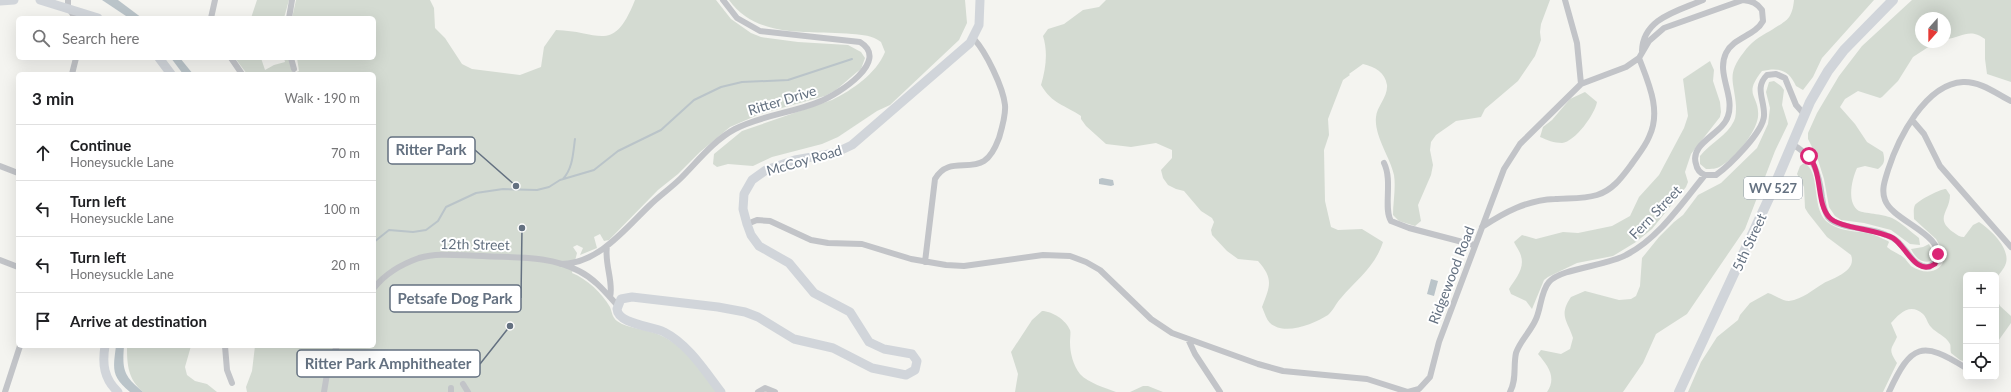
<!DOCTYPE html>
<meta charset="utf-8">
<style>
:root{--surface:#fff;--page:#f6f6f6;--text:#202124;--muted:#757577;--line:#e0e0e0}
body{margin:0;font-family:Lato,sans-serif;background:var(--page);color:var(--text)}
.controls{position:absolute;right:12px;bottom:12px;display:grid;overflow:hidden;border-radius:6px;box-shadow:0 4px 16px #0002}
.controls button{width:36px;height:36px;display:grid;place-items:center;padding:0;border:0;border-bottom:1px solid var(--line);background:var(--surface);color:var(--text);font:20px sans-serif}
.compass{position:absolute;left:1915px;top:12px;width:36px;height:36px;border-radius:50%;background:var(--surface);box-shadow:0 4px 16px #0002;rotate:201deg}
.stop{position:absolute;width:12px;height:12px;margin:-9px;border:3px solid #db2777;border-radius:50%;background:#fff}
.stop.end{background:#db2777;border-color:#fff;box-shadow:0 1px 4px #0008}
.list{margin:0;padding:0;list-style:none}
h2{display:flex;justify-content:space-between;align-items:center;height:52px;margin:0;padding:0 16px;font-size:17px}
h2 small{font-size:13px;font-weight:400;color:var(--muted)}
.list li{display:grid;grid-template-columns:26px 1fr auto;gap:12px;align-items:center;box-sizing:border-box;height:56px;padding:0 16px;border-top:1px solid var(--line)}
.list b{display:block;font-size:15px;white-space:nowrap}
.list p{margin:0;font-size:13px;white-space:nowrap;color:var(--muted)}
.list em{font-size:13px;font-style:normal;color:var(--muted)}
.icon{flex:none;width:22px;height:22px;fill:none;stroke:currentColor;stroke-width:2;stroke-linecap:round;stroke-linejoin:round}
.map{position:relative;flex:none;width:2011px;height:392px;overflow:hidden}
.search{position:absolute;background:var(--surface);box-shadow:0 4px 16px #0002;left:16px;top:16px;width:360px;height:44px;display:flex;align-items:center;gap:10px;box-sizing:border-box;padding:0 14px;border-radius:6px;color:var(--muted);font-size:15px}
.panel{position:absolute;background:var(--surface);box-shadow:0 4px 16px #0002;left:16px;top:72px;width:360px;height:276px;border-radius:6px}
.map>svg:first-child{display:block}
.green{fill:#d4dbd2}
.water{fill:#bac4c9}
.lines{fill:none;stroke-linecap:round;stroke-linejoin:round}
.stream{stroke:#bac4c9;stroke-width:2}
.street{stroke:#c2c4c8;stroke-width:6}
.secondary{stroke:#d1d5da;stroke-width:9}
.primary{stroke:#d1d5da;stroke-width:10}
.route{stroke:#db2777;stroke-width:5}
.labels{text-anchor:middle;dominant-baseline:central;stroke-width:4;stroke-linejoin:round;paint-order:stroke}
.shield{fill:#fff;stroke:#929ca7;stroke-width:1}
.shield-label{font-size:13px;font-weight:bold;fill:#647181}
.street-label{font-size:14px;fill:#647181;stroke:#fff}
.leader{fill:none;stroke:#647181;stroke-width:1.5}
.callout-dot{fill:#647181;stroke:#fff;stroke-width:1.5}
.callout{fill:#fff;stroke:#647181;stroke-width:1.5}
.callout-label{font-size:15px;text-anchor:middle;font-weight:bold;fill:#647181}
</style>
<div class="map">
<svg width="2011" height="392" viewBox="0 0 2011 392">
<rect width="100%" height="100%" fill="#f4f4f0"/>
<path class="green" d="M257 0H289L284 18 280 16 279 18H251Z
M296 0H430L434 8 435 28 445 38 462 64 472 69 520 75 541 67 544 47 556 30C600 31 613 55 635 0H716L731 19 751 33 761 37 798 42 848 45 861 52 865 58 861 69 857 72 836 90 825 96 760 114 730 127 700 152 678 174 658 190 609 240 604 241 600 234 594 237 597 248 580 255 583 248 577 245 573 247 577 253 572 273C587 279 602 293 610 307 612 312 612 317 617 321 628 329 647 329 660 335 685 346 701 371 718 392H247L246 387 252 371 255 346H374V74H247L235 58H261L265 70 274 65 285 62 284 58H289L294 73 299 71 297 58H374V18H292Z
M729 0H965L967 23 959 40 890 105 877 111 838 137 822 144 772 157 753 166 728 164 717 167 713 164 714 154 742 131 832 100C852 90 876 74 885 52L881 42C872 35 863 35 852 34 810 30 758 40 729 0Z
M1106 0H1550L1541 24 1540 32 1541 40 1535 56 1518 81 1485 109 1481 117 1456 121 1436 135 1431 142 1430 150 1433 165 1431 175 1418 205 1421 221 1415 226 1399 221 1393 215C1393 202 1396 188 1394 175 1390 157 1374 136 1376 117 1377 106 1388 97 1387 85 1385 72 1375 67 1363 64L1349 74 1350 75 1343 80 1331 111 1328 119 1329 135 1324 150 1325 201 1331 227 1338 230 1362 229 1383 242C1375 267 1357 279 1341 298 1336 303 1333 311 1328 315 1314 324 1284 336 1270 323 1266 319 1264 311 1262 307 1270 286 1274 279 1258 261L1238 259 1227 251 1212 235 1211 230 1214 222 1212 218 1201 211 1184 191 1176 189 1168 185 1163 178 1161 170 1172 158V150L1156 143 1131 147 1106 144 1086 126 1081 119V116C1065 105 1052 104 1041 85 1046 68 1048 52 1043 36L1048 29 1064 24 1083 10 1099 7Z
M1794 0H1874L1822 58 1813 77 1803 90 1796 86C1789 70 1779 67 1762 71 1742 96 1760 95 1758 117 1756 133 1735 158 1721 166 1717 169 1711 169 1706 169L1700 164V156C1710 143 1727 136 1734 121 1736 117 1736 111 1736 106 1734 80 1726 75 1744 52 1750 43 1760 36 1770 31 1785 21 1792 21 1794 0Z
M1912 0H2011V82L1987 74 1985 59V39C1969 27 1962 38 1945 39V18H1921V42H1936L1913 57 1898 81 1882 97 1880 98 1858 91 1845 99 1840 107 1855 124 1867 142 1883 152C1885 160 1885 164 1878 169L1865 166 1857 168C1852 179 1846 203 1859 211 1863 213 1883 214 1892 218 1902 223 1910 231 1919 238L1920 245 1910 244 1891 230 1864 223 1841 220 1835 216 1829 207 1824 179 1817 157 1808 139V133L1817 113 1839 76 1862 46Z
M1710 61 1714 70 1713 81 1720 102 1721 112 1720 117 1691 154 1685 172 1688 182 1686 187 1652 229 1636 242 1613 256 1577 263 1548 277 1544 280 1532 309 1526 301 1511 294 1509 289C1515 279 1525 269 1521 256 1520 251 1516 247 1514 242L1522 235 1536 239 1563 232 1578 233 1612 226 1630 216 1639 197 1659 175 1684 128 1688 116 1683 79Z
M1774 81 1781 86 1784 90 1782 105 1788 124 1775 151 1745 229 1687 314 1656 334 1643 363 1623 392H1547C1557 377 1548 366 1538 354L1541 350 1561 354 1570 349 1573 338C1568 321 1558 316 1571 297L1585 291 1619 300 1631 299 1636 296 1640 286 1642 258 1659 237 1674 222 1683 215 1698 195 1721 183 1757 148 1768 124 1770 108 1766 92 1769 82Z
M1585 92 1597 102C1595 114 1575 142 1562 143 1554 143 1547 140 1540 137L1543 127 1552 120 1570 99Z
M1804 163C1821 171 1811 206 1826 221 1837 231 1854 231 1867 233 1874 234 1881 238 1888 241L1889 242 1887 247C1893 252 1898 253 1903 257 1906 259 1908 263 1911 266 1924 275 1943 274 1945 255L1936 239 1914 219C1914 214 1913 209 1915 205 1919 200 1940 189 1946 189L1950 195C1950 212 1934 218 1953 232 1957 235 1960 237 1964 237L1973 225 1979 222C1991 230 2010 248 2006 263 2004 270 1998 274 1996 280V275H1966V362L1960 360 1951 353C1950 350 1951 346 1950 344 1946 336 1936 333 1931 327 1927 323 1927 318 1923 314 1910 302 1899 314 1891 323L1897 337C1891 350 1888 349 1897 363L1883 392H1688L1701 362 1717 337 1738 320 1740 315 1750 303 1768 293C1775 295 1782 301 1789 301 1803 299 1812 290 1824 283 1834 278 1857 271 1851 255L1827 237 1808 213 1805 208 1804 187 1797 174 1800 166Z
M1929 244 1934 254 1931 261C1921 264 1915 257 1911 249L1923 247Z
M1996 297 2000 306 2011 316V323L1996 344Z
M1042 311C1052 311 1066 320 1070 330 1071 332 1070 338 1070 342 1070 353 1073 365 1080 374 1088 383 1106 388 1116 392H1015L1018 374 1011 352 1032 320Z
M127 346H191L185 367 187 375 195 381 207 384 217 392H143C128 379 127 365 127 346Z
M1143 386H1148L1163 392H1130Z"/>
<path class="water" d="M102 0H118L142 18H129Z
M171 58H180L193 74H183Z
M1102 178 1113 180 1114 185 1111 186 1099 184V179Z
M1431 279 1438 281 1434 296 1427 294Z
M116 346H124C122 371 124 376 143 392H130C111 376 113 369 116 346Z"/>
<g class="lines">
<path class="stream" d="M563 179C573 168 573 153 575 139
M374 242 389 230 413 232 426 230 438 221 446 207 476 193 503 189 537 190 549 187 560 180 594 170 618 151 661 130 694 100 721 87 742 82 788 80 852 59"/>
<path class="street" d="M68 0V7L75 18
M1565 0 1577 43 1581 84
M211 18 215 0
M289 18 292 0
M1642 51C1643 18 1678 11 1703 0
M231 58 242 74
M291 58 294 69
M72 74 76 58
M1912 120 1924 134 1940 166 2011 247
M1791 144C1814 154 1819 174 1822 197 1823 203 1824 211 1828 217 1839 230 1871 227 1886 235 1892 237 1897 240 1901 245 1910 254 1914 267 1929 267L1937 261C1946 234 1893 222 1885 200 1881 190 1885 180 1888 170 1898 139 1925 84 1963 82 1980 81 1997 94 2011 101
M1384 163C1393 181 1383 209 1391 221L1409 228 1474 245
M0 166 18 173
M747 224 757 220 770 221 811 240 828 243 862 244 911 259 946 265 964 266 1043 255 1070 256 1086 262 1100 270 1151 319 1172 333 1258 364 1283 371 1367 379 1408 392 1419 389 1430 377 1439 342 1504 169 1520 144 1581 84 1626 67 1639 58 1649 41 1664 28 1743 0C1752 1 1757 3 1762 10L1763 21C1755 36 1734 37 1726 53 1716 74 1735 95 1728 116 1723 134 1689 143 1696 164 1697 170 1700 173 1705 175H1716C1730 165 1763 132 1764 116 1765 100 1754 88 1767 75L1776 74 1785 78 1796 105 1804 114
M1482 227C1505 212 1527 200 1555 199 1569 198 1584 199 1597 195 1613 190 1622 177 1631 165 1637 156 1645 147 1649 137 1662 111 1648 82 1639 58
M607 246C604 263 614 283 610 297
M0 260 18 267
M925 262 935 179C948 157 968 171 984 161 992 156 996 146 999 138 1002 128 1006 115 1005 105 1003 87 986 52 974 39
M561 264C598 264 625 229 649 206 659 196 671 188 681 178 697 162 714 140 735 129 762 115 793 113 821 101 838 94 891 61 860 42L760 31 737 18 723 0
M374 288C385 274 402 264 419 258 440 252 462 256 483 256 516 258 549 255 579 271 595 279 606 293 617 305
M1188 339 1195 354 1220 392
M225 346 227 370 232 383
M463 384 468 392
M451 388V392
M5 392 20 346
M324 392 328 368 337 346
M758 392 765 388 775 392
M1510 392C1517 379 1513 367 1516 353 1520 341 1531 331 1536 319 1541 308 1541 291 1549 282 1561 268 1607 266 1626 255 1659 238 1682 203 1705 175
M1889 392C1911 344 1922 340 1966 368"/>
<path class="secondary" d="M40 0 98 18
M0 1 14 0
M159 58 171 74
M105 346C102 364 104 379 118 392
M721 392C705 371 688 344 664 332 651 326 618 324 617 309L621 299 632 297 718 307 745 312 758 317 794 339 833 348 872 368 906 375 915 370 917 361 912 354 884 349 869 342 850 312 814 293 789 263 759 246 751 235 747 224 743 209 744 194 752 180 766 170 795 160 835 153 852 145 970 43 979 25 980 0"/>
<path class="primary" d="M1679 392 1770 196 1810 102 1828 71 1844 50 1893 0"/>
</g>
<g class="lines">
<path class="route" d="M1809 156C1823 175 1816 202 1829 217 1838 228 1876 229 1893 238 1906 246 1916 277 1935 264L1938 254"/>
</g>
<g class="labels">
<rect class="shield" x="1744" y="177" width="58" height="22" rx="3"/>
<g class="shield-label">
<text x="1773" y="188">WV 527</text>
</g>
<g class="street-label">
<text transform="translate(782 100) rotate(-17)">Ritter Drive</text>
<text transform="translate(804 160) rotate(-16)">McCoy Road</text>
<text transform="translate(1655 212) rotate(-46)">Fern Street</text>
<text transform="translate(1749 242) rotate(-65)">5th Street</text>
<text transform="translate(475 244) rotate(1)">12th Street</text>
<text transform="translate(1451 275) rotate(-69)">Ridgewood Road</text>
</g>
</g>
<path class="leader" d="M516 186L475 150M522 228L521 298M510 326L480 364"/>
<g class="callout-dot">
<circle cx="516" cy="186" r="4"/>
<circle cx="522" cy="228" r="4"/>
<circle cx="510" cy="326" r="4"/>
</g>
<g class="callout">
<rect x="388" y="137" width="87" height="27" rx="4"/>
<rect x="390" y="285" width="131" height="27" rx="4"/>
<rect x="297" y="350" width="183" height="27" rx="4"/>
</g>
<g class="callout-label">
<text x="431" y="155">Ritter Park</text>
<text x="455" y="304">Petsafe Dog Park</text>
<text x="388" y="369">Ritter Park Amphitheater</text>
</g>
</svg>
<div class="controls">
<button>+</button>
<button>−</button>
<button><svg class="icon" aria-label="locate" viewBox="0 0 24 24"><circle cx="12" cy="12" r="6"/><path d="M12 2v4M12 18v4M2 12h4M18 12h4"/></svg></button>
</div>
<svg class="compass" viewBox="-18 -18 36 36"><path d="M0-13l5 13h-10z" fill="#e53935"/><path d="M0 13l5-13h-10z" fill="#757577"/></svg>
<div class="stop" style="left:1809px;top:156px"></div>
<div class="stop end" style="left:1938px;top:254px"></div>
<div class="search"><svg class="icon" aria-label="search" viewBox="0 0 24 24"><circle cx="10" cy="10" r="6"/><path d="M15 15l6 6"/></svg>Search here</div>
<section class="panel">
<h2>3 min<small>Walk · 190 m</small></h2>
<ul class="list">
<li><svg class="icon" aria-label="ahead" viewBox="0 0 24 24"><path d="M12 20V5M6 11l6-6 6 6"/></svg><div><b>Continue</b><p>Honeysuckle Lane</p></div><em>70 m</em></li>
<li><svg class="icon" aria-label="left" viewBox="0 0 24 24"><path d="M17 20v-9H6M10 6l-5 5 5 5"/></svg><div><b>Turn left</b><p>Honeysuckle Lane</p></div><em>100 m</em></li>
<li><svg class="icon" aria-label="left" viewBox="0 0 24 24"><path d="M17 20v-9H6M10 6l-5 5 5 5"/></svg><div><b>Turn left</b><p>Honeysuckle Lane</p></div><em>20 m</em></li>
<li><svg class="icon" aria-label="arrive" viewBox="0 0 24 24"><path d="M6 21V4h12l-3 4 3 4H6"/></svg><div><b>Arrive at destination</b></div></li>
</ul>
</section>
</div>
